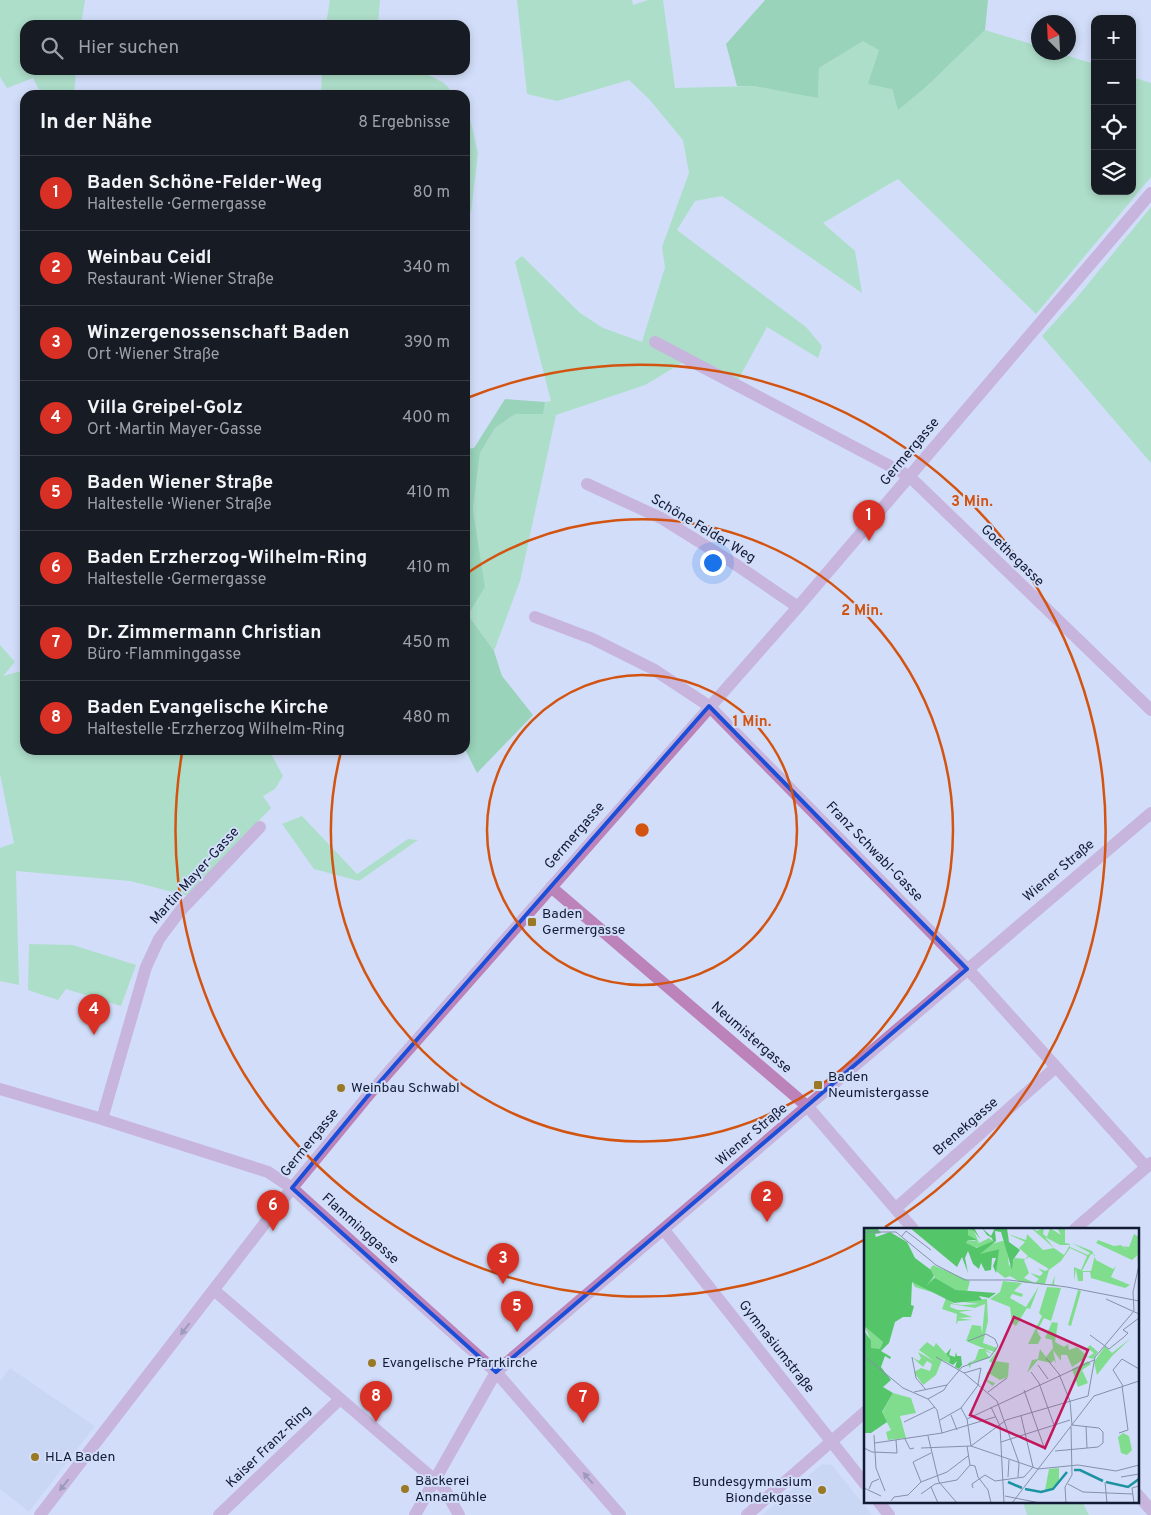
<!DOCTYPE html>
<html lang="de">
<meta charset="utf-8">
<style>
:root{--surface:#171b24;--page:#242831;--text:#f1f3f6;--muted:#9ea1a6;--line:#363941;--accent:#d93025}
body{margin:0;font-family:Overpass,sans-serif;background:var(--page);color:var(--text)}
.controls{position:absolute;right:15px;top:15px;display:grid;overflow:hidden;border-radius:10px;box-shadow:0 2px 8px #0003}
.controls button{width:45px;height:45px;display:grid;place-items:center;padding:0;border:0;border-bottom:1px solid var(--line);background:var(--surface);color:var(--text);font:25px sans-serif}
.compass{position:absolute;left:1031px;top:15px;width:45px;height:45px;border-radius:50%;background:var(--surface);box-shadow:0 2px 8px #0003;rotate:336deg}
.you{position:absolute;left:712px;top:562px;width:18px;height:18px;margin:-12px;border:4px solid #fff;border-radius:50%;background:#1a73e8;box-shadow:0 0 0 8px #1a73e833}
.badge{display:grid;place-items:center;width:32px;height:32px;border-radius:50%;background:var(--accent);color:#fff;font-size:16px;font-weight:700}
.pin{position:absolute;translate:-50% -41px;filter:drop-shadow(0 1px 2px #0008)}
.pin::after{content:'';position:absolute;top:26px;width:18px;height:15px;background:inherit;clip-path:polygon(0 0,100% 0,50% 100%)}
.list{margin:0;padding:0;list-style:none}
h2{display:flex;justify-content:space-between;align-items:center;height:65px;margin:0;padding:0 20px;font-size:21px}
h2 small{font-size:16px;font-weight:400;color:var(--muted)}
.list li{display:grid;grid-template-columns:32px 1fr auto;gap:15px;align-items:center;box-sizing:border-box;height:75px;padding:0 20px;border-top:1px solid var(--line)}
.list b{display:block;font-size:19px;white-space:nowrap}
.list p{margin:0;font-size:16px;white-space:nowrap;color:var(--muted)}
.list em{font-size:16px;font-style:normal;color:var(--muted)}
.icon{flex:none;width:28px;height:28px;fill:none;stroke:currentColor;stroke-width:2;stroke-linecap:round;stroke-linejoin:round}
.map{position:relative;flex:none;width:1151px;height:1515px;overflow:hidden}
.search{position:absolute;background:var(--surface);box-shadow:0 2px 8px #0003;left:20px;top:20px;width:450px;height:55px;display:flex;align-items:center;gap:12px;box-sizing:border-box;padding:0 18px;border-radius:15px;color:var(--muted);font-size:19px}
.panel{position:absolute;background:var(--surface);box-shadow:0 2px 8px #0003;left:20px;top:90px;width:450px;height:665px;border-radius:15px}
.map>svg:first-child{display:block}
.built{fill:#c2cfed}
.green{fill:#81dd8e}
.forest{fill:#55c56a}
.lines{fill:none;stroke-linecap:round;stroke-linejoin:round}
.minor{stroke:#bb83ba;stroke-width:12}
.oneway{fill:#5e4a70}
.marked{fill:none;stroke:#1d4ed8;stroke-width:4;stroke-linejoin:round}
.ring{fill:none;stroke:#d35310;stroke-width:2.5}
.poi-dot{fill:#997923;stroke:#d2def9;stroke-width:2}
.labels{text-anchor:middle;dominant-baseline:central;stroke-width:4;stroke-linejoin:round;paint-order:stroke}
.street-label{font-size:14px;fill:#121b34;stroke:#d2def9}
.poi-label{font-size:14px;fill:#121b34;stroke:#d2def9;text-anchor:start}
.inset-river{fill:none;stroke:#1d93a1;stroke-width:2.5}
.inset-road{fill:none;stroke:#8590aa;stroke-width:1}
.view{fill:#c2185b;fill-opacity:0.15;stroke:#c2185b;stroke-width:2.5}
.inset-edge{fill:none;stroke:#121b34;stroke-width:2.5}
.centre{fill:#d35310;stroke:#d2def9;stroke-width:2.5}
.ring-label{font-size:15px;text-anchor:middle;font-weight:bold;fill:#d35310;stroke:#d2def9;stroke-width:4;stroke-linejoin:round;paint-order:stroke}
</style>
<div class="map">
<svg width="1151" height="1515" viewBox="0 0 1151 1515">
<rect width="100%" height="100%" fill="#d2def9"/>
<path class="built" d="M10 1368 95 1426 29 1512 0 1489V1381Z
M822 1464 832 1465 872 1515H762Z"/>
<path class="green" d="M0 0H85L81 25H25V70H76L74 95H42L33 78 7 88 0 77Z
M330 0H380L378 25H326Z
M517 0H632L633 5 648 0H663L675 88 754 86 818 97 819 68 863 41 879 49 898 109 926 87 985 30 1038 46V52L1058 53 1095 64V191H1132V77L1151 83V177L1036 314 898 179 823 223 855 251 862 293 722 196 695 201 677 230 806 327 822 346 818 358 767 327 738 380 692 357 645 385 556 415 520 581 494 651 468 615 485 587 473 509 480 453 495 428 515 414H542L545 402 551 401 515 262 522 256 580 313 603 328 642 342 665 267 662 247 689 173 683 140 649 99 629 80 557 101 527 94Z
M322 70H419L444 83 455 95H321Z
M465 107 468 110 478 153 471 212 465 211Z
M1151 207V463L1042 336 1079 295Z
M0 645 15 662 3 676 21 671 22 678 25 677V750H269L283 776 275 789 263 796 271 808 188 896 130 881 16 871 19 985 0 981V848L14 843 0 774Z
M302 816 357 874 408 839 418 840 359 881 314 869 282 824Z
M29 944 73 945 136 965 121 1006 66 989 58 1000 28 990Z
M1023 1501H1082L1089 1515H1027Z"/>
<path class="forest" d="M765 0H988L985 30 926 87 898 110 892 89 868 84 879 50 863 41 819 68 818 98 754 86H737L726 44Z
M505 399 545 402 543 414H515L495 428 480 453 473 509 485 587 468 615 494 651 502 676 533 715 477 773 465 749V449L474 448Z"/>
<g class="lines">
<path class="minor" d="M655 342 909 476 1151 710
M587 484 661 518 735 564 798 607
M535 617 593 639 653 669 709 706 977 979 1146 1167
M551 887 808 1107 913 1229
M0 1089 102 1119 268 1172 292 1188 496 1372 620 1515
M102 1119 146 967 159 939 180 911 260 827
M896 1208 1056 1067
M1075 1229 1151 1163
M664 1230 865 1484
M215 1291 444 1488 459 1515
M1137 1494 1151 1510
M878 1501 889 1515
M40 1515 292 1188 371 1092 798 607 1151 193
M219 1515 339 1400
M415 1515 496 1372 1151 813
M747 1515 865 1412"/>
</g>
<defs><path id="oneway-solid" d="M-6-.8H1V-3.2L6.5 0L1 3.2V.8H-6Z" transform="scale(1.25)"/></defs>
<g class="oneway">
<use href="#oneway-solid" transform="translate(185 1329) rotate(128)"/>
<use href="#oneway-solid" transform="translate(588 1478) rotate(-131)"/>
<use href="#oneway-solid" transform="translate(64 1485) rotate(128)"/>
</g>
<path d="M0 0H1151V1515H0ZM709 706 967 969 496 1372 292 1188 371 1092Z" fill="#d2def9" fill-opacity=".55" fill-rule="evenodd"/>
<path class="marked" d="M709 706 967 969 496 1372 292 1188 371 1092Z"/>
<g class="ring">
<circle cx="642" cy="830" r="155"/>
<path d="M466 574A311 311 0 1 1 341 752"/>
<path d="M864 1240A466 466 0 0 1 182 753M467 398A466 466 0 0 1 885 1227"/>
</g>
<g class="poi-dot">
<rect x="527" y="917" width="10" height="10" rx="2.5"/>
<rect x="813" y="1080" width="10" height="10" rx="2.5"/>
<circle cx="341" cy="1088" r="5"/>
<circle cx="372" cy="1363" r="5"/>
<circle cx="35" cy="1457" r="5"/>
<circle cx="405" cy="1489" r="5"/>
<circle cx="822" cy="1490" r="5"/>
</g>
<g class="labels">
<g class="street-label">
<text transform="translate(910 452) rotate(-50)">Germergasse</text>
<text transform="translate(703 529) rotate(31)">Schöne Felder Weg</text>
<text transform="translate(1012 556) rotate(44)">Goethegasse</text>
<text transform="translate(575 836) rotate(-49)">Germergasse</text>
<text transform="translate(874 852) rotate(46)">Franz Schwabl-Gasse</text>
<text transform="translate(1059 871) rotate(-40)">Wiener Straße</text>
<text transform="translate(195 876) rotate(-48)">Martin Mayer-Gasse</text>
<text transform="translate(751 1038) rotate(41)">Neumistergasse</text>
<text transform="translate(966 1127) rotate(-41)">Brenekgasse</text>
<text transform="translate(752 1135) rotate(-40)">Wiener Straße</text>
<text transform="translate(310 1143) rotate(-51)">Germergasse</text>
<text transform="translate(360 1229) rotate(42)">Flamminggasse</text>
<text transform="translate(776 1347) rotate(52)">Gymnasiumstraße</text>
<text transform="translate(269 1447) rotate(-44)">Kaiser Franz-Ring</text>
</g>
<g class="poi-label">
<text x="542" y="914">Baden<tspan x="542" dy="16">Germergasse</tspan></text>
<text x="828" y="1077">Baden<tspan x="828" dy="16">Neumistergasse</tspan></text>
<text x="351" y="1088">Weinbau Schwabl</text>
<text x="382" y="1363">Evangelische Pfarrkirche</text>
<text x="45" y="1457">HLA Baden</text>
<text x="415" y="1481">Bäckerei<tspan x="415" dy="16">Annamühle</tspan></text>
<text x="812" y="1482" text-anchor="end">Bundesgymnasium<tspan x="812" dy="16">Biondekgasse</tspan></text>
</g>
</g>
<g transform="translate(864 1228)">
<rect width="275" height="275" fill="#d2def9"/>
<path d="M164 0 163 6 179 22 190 20 200 27 206 17H196L181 9 190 20 167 0 173 3 180 0 179 6 183 9 186 0 197 7 193 0H201V15L206 16V19L224 27 226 25 208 15 228 23 232 32 249 41 252 38 247 49 266 57 261 60 227 50 226 44H219V53H214L212 41 210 53V39L217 42 223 28 206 20 197 33 185 42 181 56H188L191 47 190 56 194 58 156 54 146 48 141 50 132 43 134 21 115 27 124 17 138 13 142 14 145 38 151 30 161 31 164 28 155 20 161 14 144 6 162 12ZM227 26 231 27 227 43H218ZM165 29 185 41 181 43 174 40 179 45 176 48 166 45 175 51 171 55 160 50 165 45 160 32ZM104 1 110 3 115 15 125 10 129 13 115 20 107 18 102 15 104 12 112 13 104 7ZM270 6 275 9V29L273 33 274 27 268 32 232 15 234 12 250 18 257 17 264 23 259 18 265 19ZM69 37 106 53 103 64 92 62 71 51 65 58H59L71 65 51 59 48 54 59 57 71 49 66 41ZM139 53 158 55 150 63 159 66 158 69 148 66 146 70 162 79 175 58 166 81 163 80 152 98 148 95 146 79 126 71 136 64ZM183 59 197 60 187 93 180 90 173 103 177 110 174 116H164L178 88 175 85ZM214 62 217 63 207 98 204 97ZM82 70 90 76 98 77 115 76 91 73 123 71 124 93 119 115 133 120 131 124 121 121 130 127 136 119 131 133 145 135 144 149 136 152 126 146 123 152 131 155 129 158 121 152 123 144H127L128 135 125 133 130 127 121 123 126 130 107 135 106 141 104 135 111 132 115 121H121L102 113 108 97 117 98 118 106 121 76 111 80 87 76 86 79 94 82H110L95 84 108 89 94 90 108 92 94 93 92 97 93 86 78 81ZM188 94 194 95 191 114 200 119 204 116 205 122 213 119 224 129 230 125 223 120 226 117 234 124 229 131 223 129 208 139 203 127H197V133L189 122 192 136 190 132 187 135 174 132 163 145 168 132 174 131 176 121 182 129 189 120 188 112 181 110ZM0 98 19 114 16 122 7 120V112ZM267 110 248 128 233 147 230 134 241 118 248 125ZM63 114 70 119 72 115 86 130 85 135 78 132 72 147 59 157 50 144 57 140 66 143 68 136 63 133 59 139 48 129 55 133 57 130 54 124 70 133 55 122ZM224 133 227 136 218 142 224 155 214 159 208 141ZM29 165 47 170 52 185 36 188 42 210 24 212 22 204 27 202 18 185ZM259 205 265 208 268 222 263 227 257 225 254 209ZM195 240V255L189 261 181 262 185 241Z" fill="#81dd8e" fill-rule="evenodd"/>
<path d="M0 0H13L17 5 11 6 12 9 26 4 43 14 51 30 67 42 70 48 62 58 71 50 92 62 132 65 125 70 115 68 118 72 90 75 48 54 47 77 50 78 47 89H39L31 94 25 115 17 123 27 129 26 131 21 128 17 139 27 152 19 159 29 165 18 184 23 194 7 205H0V103L7 112V120L16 121 19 114 0 98ZM46 0H110L117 12 110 3 104 1V7L113 12H104L102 15 113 20 129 13 128 10 123 7 118 0 127 8 131 0H143L145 14 156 22 149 32 148 42 137 4 131 3 132 13 116 26 135 21 132 45 129 38 132 30H128L127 42 121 43 117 35 115 41 109 36 104 23 101 30 104 45 98 29 93 39ZM87 120 85 127 91 129 92 124 93 128H97L98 137 95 141 91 139 93 133 89 137 85 135 86 130 82 126Z" fill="#55c56a"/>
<path class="inset-river" d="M210 242H216L239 253M144 254 158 260M242 254 264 259 275 251M161 261 177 264 189 261 203 244"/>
<path class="inset-road" d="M0 4H32L72 37 101 52H145L203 59 275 73M38 8 42 3 67 22M242 71 275 86M226 107 241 118M260 109 264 105 259 102 275 90M241 118 245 121 260 109M0 128 39 160 64 171 73 182 78 205M48 129 52 150 62 162M72 129 100 145 133 173 155 235 154 249M182 130 195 146 206 173 208 197M174 137 184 151M167 144 175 155 190 197M100 145 117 140 114 156M259 158 249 142 258 131 275 141M160 162 181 222M50 164 83 157 98 139 126 129 134 118 131 111 122 106 104 113M124 164 143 150M224 168 231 129 270 83 269 64 275 37M64 171 80 162 83 157M127 179 136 198 140 275M97 180 103 191 107 218M87 187 93 202M103 191 230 132M76 192 97 180 115 156M40 194 71 179M222 198 223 220M255 205 264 202 258 158M10 207 12 240 21 263M64 208 75 254M41 211 46 221 50 220M137 214 206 192M11 215 78 205 131 189M103 218 106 237 111 238 114 249 124 262 127 275M107 218 142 192 224 168M0 220 8 224 33 225 32 212M57 220 107 218 174 241 214 237 252 243 275 237M191 223 234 219 239 215V204L235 200 208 197M144 249 145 232M257 249 275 246M57 254 49 234 67 225M75 254 93 275M241 254 243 275M204 256 219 264 269 266M67 259 74 275M0 260 17 268M109 260 108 256 121 247 131 253 160 249 169 239 157 188M5 261 8 254 15 251M57 266 71 256 93 252 106 237M141 268 176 275M27 273 30 269 44 267 57 254 83 244 104 228M148 275 230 168 275 153M202 275 201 259 208 247 207 199M270 275 268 260 275 258"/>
<path class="view" d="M150 89 224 122 181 220 106 187Z"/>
<rect width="275" height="275" class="inset-edge"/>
</g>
<circle cx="642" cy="830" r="8" class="centre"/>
<g class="ring-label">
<text x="972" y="506">3 Min.</text>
<text x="862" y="615">2 Min.</text>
<text x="752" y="726">1 Min.</text>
</g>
</svg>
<div class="controls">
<button>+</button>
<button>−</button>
<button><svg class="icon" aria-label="locate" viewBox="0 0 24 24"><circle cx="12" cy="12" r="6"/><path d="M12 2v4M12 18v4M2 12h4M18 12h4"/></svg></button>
<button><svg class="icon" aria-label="layers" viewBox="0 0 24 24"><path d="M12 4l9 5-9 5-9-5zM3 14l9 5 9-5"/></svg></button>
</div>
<svg class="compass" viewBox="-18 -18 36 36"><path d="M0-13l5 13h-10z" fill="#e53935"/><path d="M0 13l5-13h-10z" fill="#9ea1a6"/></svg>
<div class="you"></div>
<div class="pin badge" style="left:869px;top:541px">1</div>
<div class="pin badge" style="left:767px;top:1222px">2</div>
<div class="pin badge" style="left:503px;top:1284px">3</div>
<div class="pin badge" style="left:94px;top:1035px">4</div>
<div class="pin badge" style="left:517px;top:1332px">5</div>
<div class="pin badge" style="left:273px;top:1231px">6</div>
<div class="pin badge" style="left:583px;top:1423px">7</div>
<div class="pin badge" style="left:376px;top:1422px">8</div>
<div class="search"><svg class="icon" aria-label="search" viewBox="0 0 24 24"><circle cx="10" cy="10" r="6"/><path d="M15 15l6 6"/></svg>Hier suchen</div>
<section class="panel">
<h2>In der Nähe<small>8 Ergebnisse</small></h2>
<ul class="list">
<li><span class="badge">1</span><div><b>Baden Schöne-Felder-Weg</b><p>Haltestelle · Germergasse</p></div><em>80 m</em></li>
<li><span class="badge">2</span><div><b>Weinbau Ceidl</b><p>Restaurant · Wiener Straße</p></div><em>340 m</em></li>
<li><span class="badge">3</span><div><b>Winzergenossenschaft Baden</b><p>Ort · Wiener Straße</p></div><em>390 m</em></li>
<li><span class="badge">4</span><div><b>Villa Greipel-Golz</b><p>Ort · Martin Mayer-Gasse</p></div><em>400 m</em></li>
<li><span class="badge">5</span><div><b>Baden Wiener Straße</b><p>Haltestelle · Wiener Straße</p></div><em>410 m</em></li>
<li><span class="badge">6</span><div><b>Baden Erzherzog-Wilhelm-Ring</b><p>Haltestelle · Germergasse</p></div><em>410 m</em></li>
<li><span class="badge">7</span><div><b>Dr. Zimmermann Christian</b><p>Büro · Flamminggasse</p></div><em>450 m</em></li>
<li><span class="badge">8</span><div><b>Baden Evangelische Kirche</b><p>Haltestelle · Erzherzog Wilhelm-Ring</p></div><em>480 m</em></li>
</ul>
</section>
</div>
